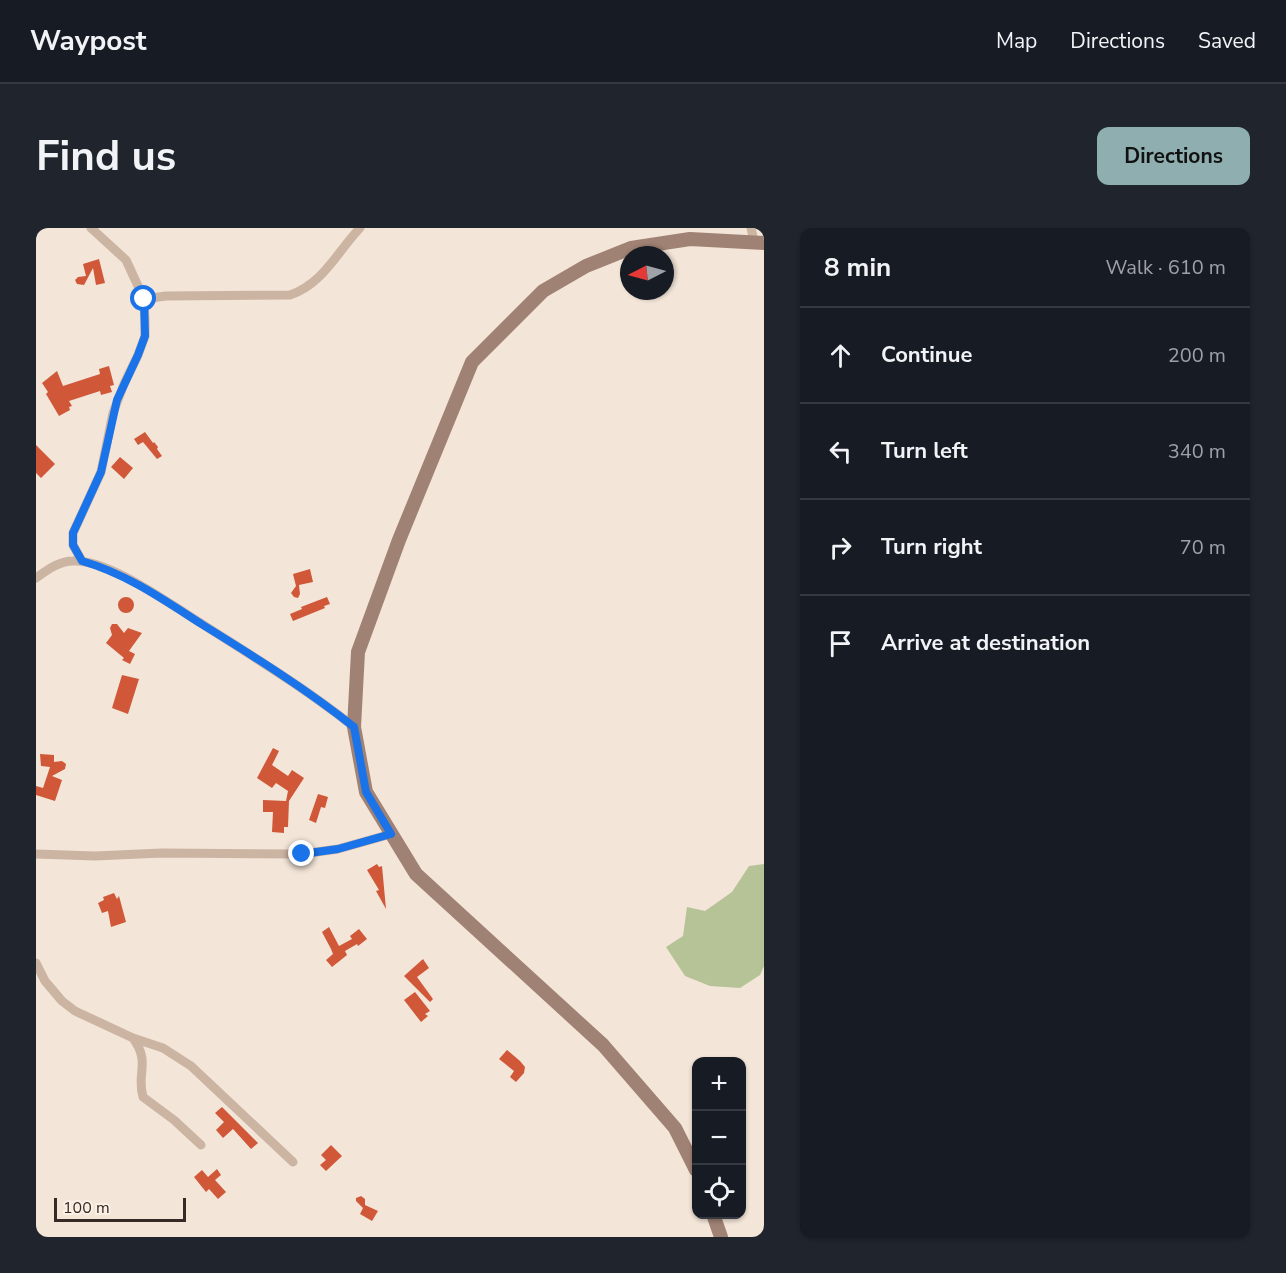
<!DOCTYPE html>
<meta charset="utf-8">
<style>
:root{--surface:#171b24;--page:#20242c;--text:#f1f3f6;--muted:#9ea1a6;--line:#363941;--accent:#8faeb0}
body{margin:0;font-family:"Nunito Sans",sans-serif;background:var(--page);color:var(--text)}
.controls{position:absolute;right:18px;bottom:18px;display:grid;overflow:hidden;border-radius:12px;box-shadow:0 2px 4px #0004}
.controls button{width:54px;height:54px;display:grid;place-items:center;padding:0;border:0;border-bottom:2px solid var(--line);background:var(--surface);color:var(--text);font:30px sans-serif}
.compass{position:absolute;left:584px;top:18px;width:54px;height:54px;border-radius:50%;background:var(--surface);box-shadow:0 2px 4px #0004;rotate:264deg}
.scale{position:absolute;left:18px;bottom:15px;width:132px;box-sizing:border-box;padding-left:6px;border:3px solid #362a26;border-top:0;font-size:16px;line-height:21px;white-space:nowrap;color:#362a26;-webkit-text-stroke:4px #fbf0e4;paint-order:stroke}
.stop{position:absolute;width:18px;height:18px;margin:-14px;border:4px solid #1a73e8;border-radius:50%;background:#fff}
.stop.end{background:#1a73e8;border-color:#fff;box-shadow:0 2px 6px #0008}
.list{margin:0;padding:0;list-style:none}
h2{display:flex;justify-content:space-between;align-items:center;height:78px;margin:0;padding:0 24px;font-size:26px}
h2 small{font-size:20px;font-weight:400;color:var(--muted)}
.list li{display:grid;grid-template-columns:39px 1fr auto;gap:18px;align-items:center;box-sizing:border-box;height:96px;padding:0 24px;border-top:2px solid var(--line)}
.list b{display:block;font-size:22px;white-space:nowrap}
.list em{font-size:20px;font-style:normal;color:var(--muted)}
.icon{flex:none;width:33px;height:33px;fill:none;stroke:currentColor;stroke-width:2;stroke-linecap:round;stroke-linejoin:round}
.map{position:relative;flex:none;width:728px;height:1009px;overflow:hidden;border-radius:12px}
header{display:flex;align-items:center;gap:36px;box-sizing:border-box;height:84px;padding:0 30px;background:var(--surface);border-bottom:2px solid var(--line)}
header strong{font-size:28px}
nav{display:flex;gap:33px;margin-inline-start:auto;font-size:21px}
.intro{display:flex;align-items:center;justify-content:space-between;box-sizing:border-box;height:144px;padding:0 36px}
h1{margin:0;font-size:42px}
.button{padding:15px 27px;border-radius:12px;background:var(--accent);color:#111;font-size:21px;font-weight:700}
main{display:flex;gap:36px;padding:0 36px}
aside{flex:1;background:var(--surface);border-radius:12px;box-shadow:0 2px 4px #0004}
.map>svg:first-child{display:block}
.green{fill:#b6c397}
.building{fill:#d05839}
.lines{fill:none;stroke-linecap:round;stroke-linejoin:round}
.street{stroke:#ccb4a3;stroke-width:9}
.secondary{stroke:#a08274;stroke-width:14}
.route{stroke:#1a73e8;stroke-width:8}
</style>
<header>
<strong>Waypost</strong>
<nav><a>Map</a><a>Directions</a><a>Saved</a></nav>
</header>
<div class="intro"><h1>Find us</h1><a class="button">Directions</a></div>
<main>
<div class="map">
<svg width="728" height="1009" viewBox="0 0 728 1009">
<rect width="100%" height="100%" fill="#f3e5d8"/>
<path class="green" d="M728 636V738L724 747 704 760 674 758 649 748 630 719 647 708 651 679 669 683 696 664 713 638Z"/>
<path class="building" d="M63 31 69 55 60 57 57 40 48 57 41 56 39 52 42 49 50 48 47 36Z
M73 138 78 157 74 158 76 164 65 167 64 163 33 173 36 178 33 179 34 182 23 188 10 166 12 164 6 155 21 143 27 158 64 146 63 141Z
M109 204 117 215 118 214 122 219 121 221 126 228 121 231 107 214 102 217 98 211Z
M0 217 19 236 5 250 0 245Z
M84 229 97 240 88 251 75 239Z
M274 341 277 354 263 357 264 366 262 370 258 369 255 365 260 358 257 346Z
M82 377a8 8 0 1 1 16 0a8 8 0 1 1-16 0Z
M291 369 294 376 288 378 289 380 257 393 254 386 266 381 265 379Z
M76 396H81L88 405 92 400 106 405 93 423 99 426 94 436 86 432 88 430 70 415 76 407 74 400Z
M86 447 103 451 92 486 76 480Z
M237 520 243 523 236 537 252 548 256 542 268 550 253 573 252 599H248V605L236 604 237 584H227V572L250 573 252 563 240 555 236 560 221 550Z
M4 526 18 527V534L26 533 30 536 29 541 16 548 26 552 19 573 0 567V558L7 560 14 539 5 538Z
M282 566 292 569 289 580 285 579 280 595 273 592Z
M341 636 343 639 346 638 350 681 340 663 343 662 331 642Z
M78 665 81 671 83 668 90 694 75 699 72 683 66 685 62 675 68 672 67 669Z
M293 699 303 718 316 711 314 708 323 701 331 711 322 718 321 716 309 723 311 727 296 739 290 732 297 726 295 721 286 704Z
M387 731 393 740 381 749 397 771 394 774 368 748Z
M379 764 394 783 389 786 392 788 385 794 368 772Z
M471 822 484 833 489 839 488 845 480 854 474 849 478 843 463 831Z
M186 879 222 915 215 921 197 901 187 910 180 902 188 894 179 885Z
M295 917 306 928 290 943 284 937 290 932 285 927Z
M181 941 185 947 179 952 190 964 182 971 173 961 170 964 158 949 166 942 172 949Z
M325 968 329 971V977L342 983 336 993 324 986 327 980 320 973V970Z"/>
<g class="lines">
<path class="street" d="M715 0 718 13
M108 71 130 68 254 67C287 56 301 24 324 0
M46 333 37 317V305L65 244 77 185 88 156 102 127 109 108V93L108 71 90 32 55 0
M0 350C11 342 23 333 37 333 73 331 132 375 163 394 216 428 269 460 318 499
M0 626 59 628 126 625 266 626 302 621 355 606
M0 735 9 753 26 773 39 783 97 810 127 820 155 838 257 934
M97 810C115 835 100 845 107 869L138 892 165 917"/>
<path class="secondary" d="M660 942 639 900 567 817 380 646 330 564 318 499 322 424 363 312 436 134 507 63 550 38 595 20 654 11 728 15
M677 986 685 1009"/>
</g>
<g class="lines">
<path class="route" d="M108 71 109 108 102 127 81 172 65 244 37 305V317L46 333C91 346 128 372 167 397 219 429 270 461 318 499L330 564 355 606 302 621 266 626"/>
</g>
</svg>
<div class="controls">
<button>+</button>
<button>−</button>
<button><svg class="icon" aria-label="locate" viewBox="0 0 24 24"><circle cx="12" cy="12" r="6"/><path d="M12 2v4M12 18v4M2 12h4M18 12h4"/></svg></button>
</div>
<svg class="compass" viewBox="-18 -18 36 36"><path d="M0-13l5 13h-10z" fill="#e53935"/><path d="M0 13l5-13h-10z" fill="#9ea1a6"/></svg>
<div class="scale">100 m</div>
<div class="stop" style="left:108px;top:71px"></div>
<div class="stop end" style="left:266px;top:626px"></div>
</div>
<aside>
<h2>8 min<small>Walk · 610 m</small></h2>
<ul class="list">
<li><svg class="icon" aria-label="ahead" viewBox="0 0 24 24"><path d="M12 20V5M6 11l6-6 6 6"/></svg><div><b>Continue</b></div><em>200 m</em></li>
<li><svg class="icon" aria-label="left" viewBox="0 0 24 24"><path d="M17 20v-9H6M10 6l-5 5 5 5"/></svg><div><b>Turn left</b></div><em>340 m</em></li>
<li><svg class="icon" aria-label="right" viewBox="0 0 24 24"><path d="M7 20v-9h11M14 6l5 5-5 5"/></svg><div><b>Turn right</b></div><em>70 m</em></li>
<li><svg class="icon" aria-label="arrive" viewBox="0 0 24 24"><path d="M6 21V4h12l-3 4 3 4H6"/></svg><div><b>Arrive at destination</b></div></li>
</ul>
</aside>
</main>
